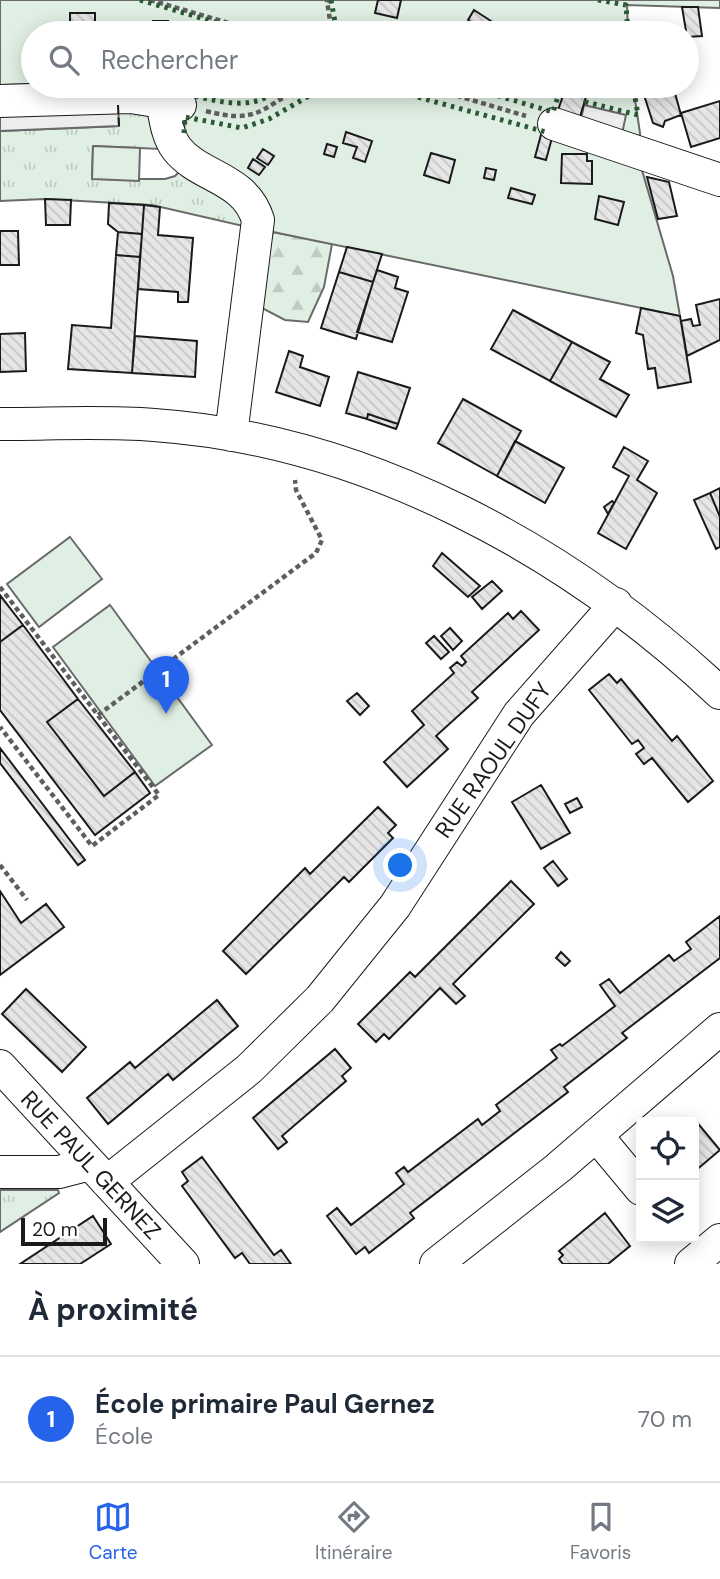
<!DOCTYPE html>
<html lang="fr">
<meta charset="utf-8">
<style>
:root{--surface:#fff;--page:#f6f6f7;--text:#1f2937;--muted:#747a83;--line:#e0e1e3;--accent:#2563eb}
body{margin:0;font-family:"DM Sans",sans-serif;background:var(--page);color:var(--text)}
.controls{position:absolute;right:21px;bottom:21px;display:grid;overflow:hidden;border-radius:7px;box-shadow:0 4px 18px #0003}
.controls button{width:63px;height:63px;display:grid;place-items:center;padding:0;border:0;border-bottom:2px solid var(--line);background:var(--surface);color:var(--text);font:35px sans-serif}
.scale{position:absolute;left:21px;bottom:18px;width:86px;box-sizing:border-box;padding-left:7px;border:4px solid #1a1a1a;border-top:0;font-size:19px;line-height:24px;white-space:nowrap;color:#1a1a1a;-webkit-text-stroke:5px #fff;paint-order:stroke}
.you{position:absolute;left:401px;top:866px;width:24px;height:24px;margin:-18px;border:5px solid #fff;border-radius:50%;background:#1a73e8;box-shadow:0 0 0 10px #1a73e833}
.badge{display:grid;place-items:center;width:46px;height:46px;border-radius:50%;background:var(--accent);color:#fff;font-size:23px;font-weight:700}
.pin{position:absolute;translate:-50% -58px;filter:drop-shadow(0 2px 4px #0008)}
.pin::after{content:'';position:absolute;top:37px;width:24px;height:21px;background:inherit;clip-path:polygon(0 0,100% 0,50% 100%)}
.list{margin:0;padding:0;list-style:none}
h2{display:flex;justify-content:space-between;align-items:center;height:91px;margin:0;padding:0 28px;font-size:30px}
h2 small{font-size:23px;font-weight:400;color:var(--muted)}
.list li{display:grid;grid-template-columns:46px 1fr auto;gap:21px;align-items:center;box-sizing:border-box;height:126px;padding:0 28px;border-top:2px solid var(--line)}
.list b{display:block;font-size:26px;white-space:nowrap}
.list p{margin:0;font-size:23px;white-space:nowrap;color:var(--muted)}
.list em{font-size:23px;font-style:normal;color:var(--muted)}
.icon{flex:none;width:38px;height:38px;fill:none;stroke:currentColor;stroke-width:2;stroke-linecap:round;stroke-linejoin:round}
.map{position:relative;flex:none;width:720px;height:1264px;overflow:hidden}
.search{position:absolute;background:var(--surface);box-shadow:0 4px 18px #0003;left:21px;right:21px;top:21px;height:77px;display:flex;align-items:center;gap:18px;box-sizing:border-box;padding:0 24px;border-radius:38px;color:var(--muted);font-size:26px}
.sheet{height:217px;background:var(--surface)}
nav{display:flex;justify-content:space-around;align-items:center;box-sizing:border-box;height:98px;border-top:2px solid var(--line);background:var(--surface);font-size:19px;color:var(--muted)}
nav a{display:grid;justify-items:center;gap:4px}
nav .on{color:var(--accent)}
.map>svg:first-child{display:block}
.grass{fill:url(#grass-tufts);stroke:#6a6a6a;stroke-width:2}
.forest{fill:url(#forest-firs);stroke:#6a6a6a;stroke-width:2}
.green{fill:#e0efe3;stroke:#6a6a6a;stroke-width:2}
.parking{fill:#ededed;stroke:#6a6a6a;stroke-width:2}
.building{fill:url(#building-back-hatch);stroke:#1a1a1a;stroke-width:2}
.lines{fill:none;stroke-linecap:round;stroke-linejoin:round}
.minor-casing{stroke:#1a1a1a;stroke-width:34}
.path{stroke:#5f5f5f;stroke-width:4.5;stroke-dasharray:5 3.5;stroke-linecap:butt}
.minor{stroke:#fff;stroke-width:32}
.hedge{stroke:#2b5a34;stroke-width:5;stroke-dasharray:3.5 5;stroke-linecap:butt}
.fence{stroke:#1a1a1a;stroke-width:2;stroke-dasharray:9 3.5;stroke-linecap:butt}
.labels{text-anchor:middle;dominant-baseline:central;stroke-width:5;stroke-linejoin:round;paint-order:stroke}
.street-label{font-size:23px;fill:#1a1a1a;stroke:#fff}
</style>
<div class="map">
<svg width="720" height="1264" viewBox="0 0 720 1264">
<defs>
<pattern id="grass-tufts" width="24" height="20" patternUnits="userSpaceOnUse" patternTransform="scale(1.75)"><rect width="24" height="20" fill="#e0efe3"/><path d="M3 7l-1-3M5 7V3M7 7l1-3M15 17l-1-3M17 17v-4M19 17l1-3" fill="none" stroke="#c0ccc2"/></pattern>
<pattern id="forest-firs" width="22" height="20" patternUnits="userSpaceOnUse" patternTransform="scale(1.75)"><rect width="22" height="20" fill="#e0efe3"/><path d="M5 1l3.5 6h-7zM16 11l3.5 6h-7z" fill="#c0ccc2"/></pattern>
<pattern id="building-back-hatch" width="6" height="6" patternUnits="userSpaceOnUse" patternTransform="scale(1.75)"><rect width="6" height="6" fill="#e6e6e6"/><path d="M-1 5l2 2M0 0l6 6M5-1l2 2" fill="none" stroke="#c5c5c5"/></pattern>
</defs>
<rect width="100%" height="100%" fill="#fff"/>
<path class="grass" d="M118 104 139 106 152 120 161 149 93 146 92 179H165L175 176 182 169 240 209 243 226 152 205 45 199 0 201V131L118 126Z
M0 1190H58L59 1193 0 1232Z"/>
<path class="forest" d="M273 232 332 244 324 287 308 322 285 320 258 306 264 263Z"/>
<path class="green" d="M0 0H720V8L627 5 628 33H33V84L0 85Z
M149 86H633L640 133 639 160 673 276 680 316 273 232 272 220 190 148 184 136 185 117Z
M93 146 140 148 139 181 92 179Z
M70 537 102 579 39 627 7 584Z
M110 605 212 745 155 786 53 647Z"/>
<path class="parking" d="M118 104 119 126 0 131V109Z
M584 105 626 115 622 134 580 124Z"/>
<path class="building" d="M378 0H401L397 18 375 13Z
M682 7H698L702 36 687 37Z
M474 10 494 23 489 32 484 29 481 33H469L474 24 468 20Z
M70 13H95V33H70Z
M153 21H168V33H153Z
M554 28 576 32 553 33Z
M647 86H673L681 115 665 121 663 127 653 123 644 95 650 93Z
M565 90 586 97 579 120 557 113Z
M720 101V138L691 147 681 113Z
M542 131 553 134 546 160 535 157Z
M346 132 372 141 365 162 353 158 357 147 343 143Z
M327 144 337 147 334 157 324 154Z
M263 149 274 156 268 165 257 158Z
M431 153 455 160 449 183 424 175Z
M562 154H587V161H592V184L561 183Z
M253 159 265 167 259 175 248 168Z
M486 168 496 170 494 180 484 178Z
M647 177 669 182 677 216 658 219Z
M511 188 535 195 532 204 508 198Z
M599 196 624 202 618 225 595 219Z
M45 199 71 200 70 225H46Z
M109 203 144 205 142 234 118 232 108 224Z
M144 205 160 207 158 235 193 238 188 302H178V292L138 289Z
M0 231H18L19 265H0Z
M118 232 142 234 140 257 116 255Z
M347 247 382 254 373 282 339 272Z
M116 255 140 257 132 373 68 369 72 325 111 328Z
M377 270 398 277 395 288 408 292 392 342 357 332Z
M339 272 373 282 356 339 321 328Z
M720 299V340L687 356 681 321 691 319 693 326 700 325 696 305Z
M641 308 680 316 691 382 658 388 655 368 648 369 643 335 636 333Z
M513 310 572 342 550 381 491 349Z
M25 333 26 371 0 372V334Z
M135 336 197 341 195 377 132 373Z
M572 342 610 362 600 379 629 395 616 417 550 381Z
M289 351 303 356 300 367 329 377 320 406 276 392Z
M358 372 410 388 398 424 368 414 367 419 346 413Z
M463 399 521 431 497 476 438 443Z
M368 414 398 424 396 429 367 419Z
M515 441 564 468 545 503 497 476Z
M624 447 648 461 637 480 657 493 626 549 598 533 629 476 613 467Z
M720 488V517L710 493Z
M710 493 720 517V547L716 549 694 500Z
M612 501 614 503 608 514 604 507Z
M442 553 480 586 468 597 433 566Z
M492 581 502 591 482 609 472 597Z
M0 595 23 625 0 642Z
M521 611 539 630 472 692 478 698 436 736 448 749 407 787 384 762 424 725 412 711 454 673 450 668 457 662 462 666 466 662 461 656 508 613 513 619Z
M23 625 78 699 47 722 104 796 135 772 150 793 95 835 0 710V642Z
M450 628 462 641 453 650 441 636Z
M434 636 449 652 441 659 426 643Z
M609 674 617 683 621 679 672 741 677 736 713 781 688 802 652 758 644 764 636 754 644 748 638 740 632 744 589 690Z
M357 693 369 706 360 715 347 701Z
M78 699 135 772 104 796 47 722Z
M0 748 85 860 78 865 0 763Z
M541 785 570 833 541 849 512 802Z
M577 798 582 807 570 813 565 804Z
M378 807 396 825 388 833 393 838 349 882 344 877 246 974 223 951 305 868 310 874Z
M553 861 567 879 558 886 544 868Z
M511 881 534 904 453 984 465 996 456 1004 440 988 389 1039 384 1034 376 1042 358 1024 410 972 415 977Z
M0 891 21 923 46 904 64 927 0 975Z
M720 916V958L622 1033 627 1038 564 1087 568 1092 410 1213 414 1218 369 1253 365 1247 356 1254 327 1216 337 1208 351 1225 404 1184 396 1173 404 1167 408 1172 478 1119 482 1125 500 1111 496 1105 557 1058 551 1050 560 1044 562 1046 615 1006 600 985 609 979 620 993 669 955 674 961 691 949 686 942Z
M561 952 570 961 565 966 556 958Z
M26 989 86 1047 62 1072 2 1014Z
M217 1000 238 1026 173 1080 168 1074 108 1124 87 1098 130 1062 135 1068Z
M335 1049 351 1068 342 1076 346 1081 282 1136 287 1142 278 1149 253 1118Z
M695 1120 720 1150 694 1172 692 1122Z
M202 1157 274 1255 281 1250 291 1264H250L242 1253 235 1258 182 1186 188 1181 182 1172Z
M605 1213 630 1246 608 1264H563L559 1259 563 1255 559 1251Z
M93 1216 111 1244 80 1264H20Z"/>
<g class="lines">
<g class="minor-casing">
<path id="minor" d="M0 101 131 97 180 105
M162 101C165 117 167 136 177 149 200 178 245 177 258 220L231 435
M554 124 720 180
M0 424C51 424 103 421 154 425 366 440 567 549 720 693
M0 1066 183 1264
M596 1135 641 1189
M0 1172H59L90 1164
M107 1182 249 1069 320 999 395 906 519 714 616 604
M436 1264 558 1168 720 1029
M691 1264 720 1240"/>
</g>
<path class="path" d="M150 0 263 33
M331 0 327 1 332 33
M424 86 526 116
M206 111C257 124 260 110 302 86
M0 587 159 795 92 846 0 727
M98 715 316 553 322 540 296 490 295 480
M0 865 27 900"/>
<use href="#minor" class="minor"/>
<path class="hedge" d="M140 0 252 33
M331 0 337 33
M598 0 626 5 628 33
M377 86 546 132
M465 86 553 112 561 87 588 94 586 102 638 115 633 86
M187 94C221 102 255 113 282 86
M184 133 185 117 242 128 269 119 326 86"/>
<path class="fence" d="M118 105 119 126"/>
</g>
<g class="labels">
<g class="street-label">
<text transform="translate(493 760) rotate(-55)">RUE RAOUL DUFY</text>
<text transform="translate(91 1165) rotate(47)">RUE PAUL GERNEZ</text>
</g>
</g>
</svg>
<div class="controls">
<button><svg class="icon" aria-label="locate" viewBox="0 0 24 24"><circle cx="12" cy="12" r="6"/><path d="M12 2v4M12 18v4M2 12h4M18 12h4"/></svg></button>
<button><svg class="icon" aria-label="layers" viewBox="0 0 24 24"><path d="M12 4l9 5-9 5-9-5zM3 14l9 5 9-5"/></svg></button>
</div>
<div class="scale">20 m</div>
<div class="you"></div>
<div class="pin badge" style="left:166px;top:714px">1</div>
<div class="search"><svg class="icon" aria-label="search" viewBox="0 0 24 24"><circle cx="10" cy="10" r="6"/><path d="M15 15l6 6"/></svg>Rechercher</div>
</div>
<section class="sheet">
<h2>À proximité<small></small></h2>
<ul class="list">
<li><span class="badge">1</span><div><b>École primaire Paul Gernez</b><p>École</p></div><em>70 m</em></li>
</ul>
</section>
<nav>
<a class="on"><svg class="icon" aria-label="map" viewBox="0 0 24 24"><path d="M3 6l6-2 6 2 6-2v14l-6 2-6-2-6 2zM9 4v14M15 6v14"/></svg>Carte</a>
<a><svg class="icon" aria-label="directions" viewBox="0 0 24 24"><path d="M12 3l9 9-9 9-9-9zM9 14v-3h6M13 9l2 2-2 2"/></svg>Itinéraire</a>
<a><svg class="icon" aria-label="saved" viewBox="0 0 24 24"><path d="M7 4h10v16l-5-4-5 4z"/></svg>Favoris</a>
</nav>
